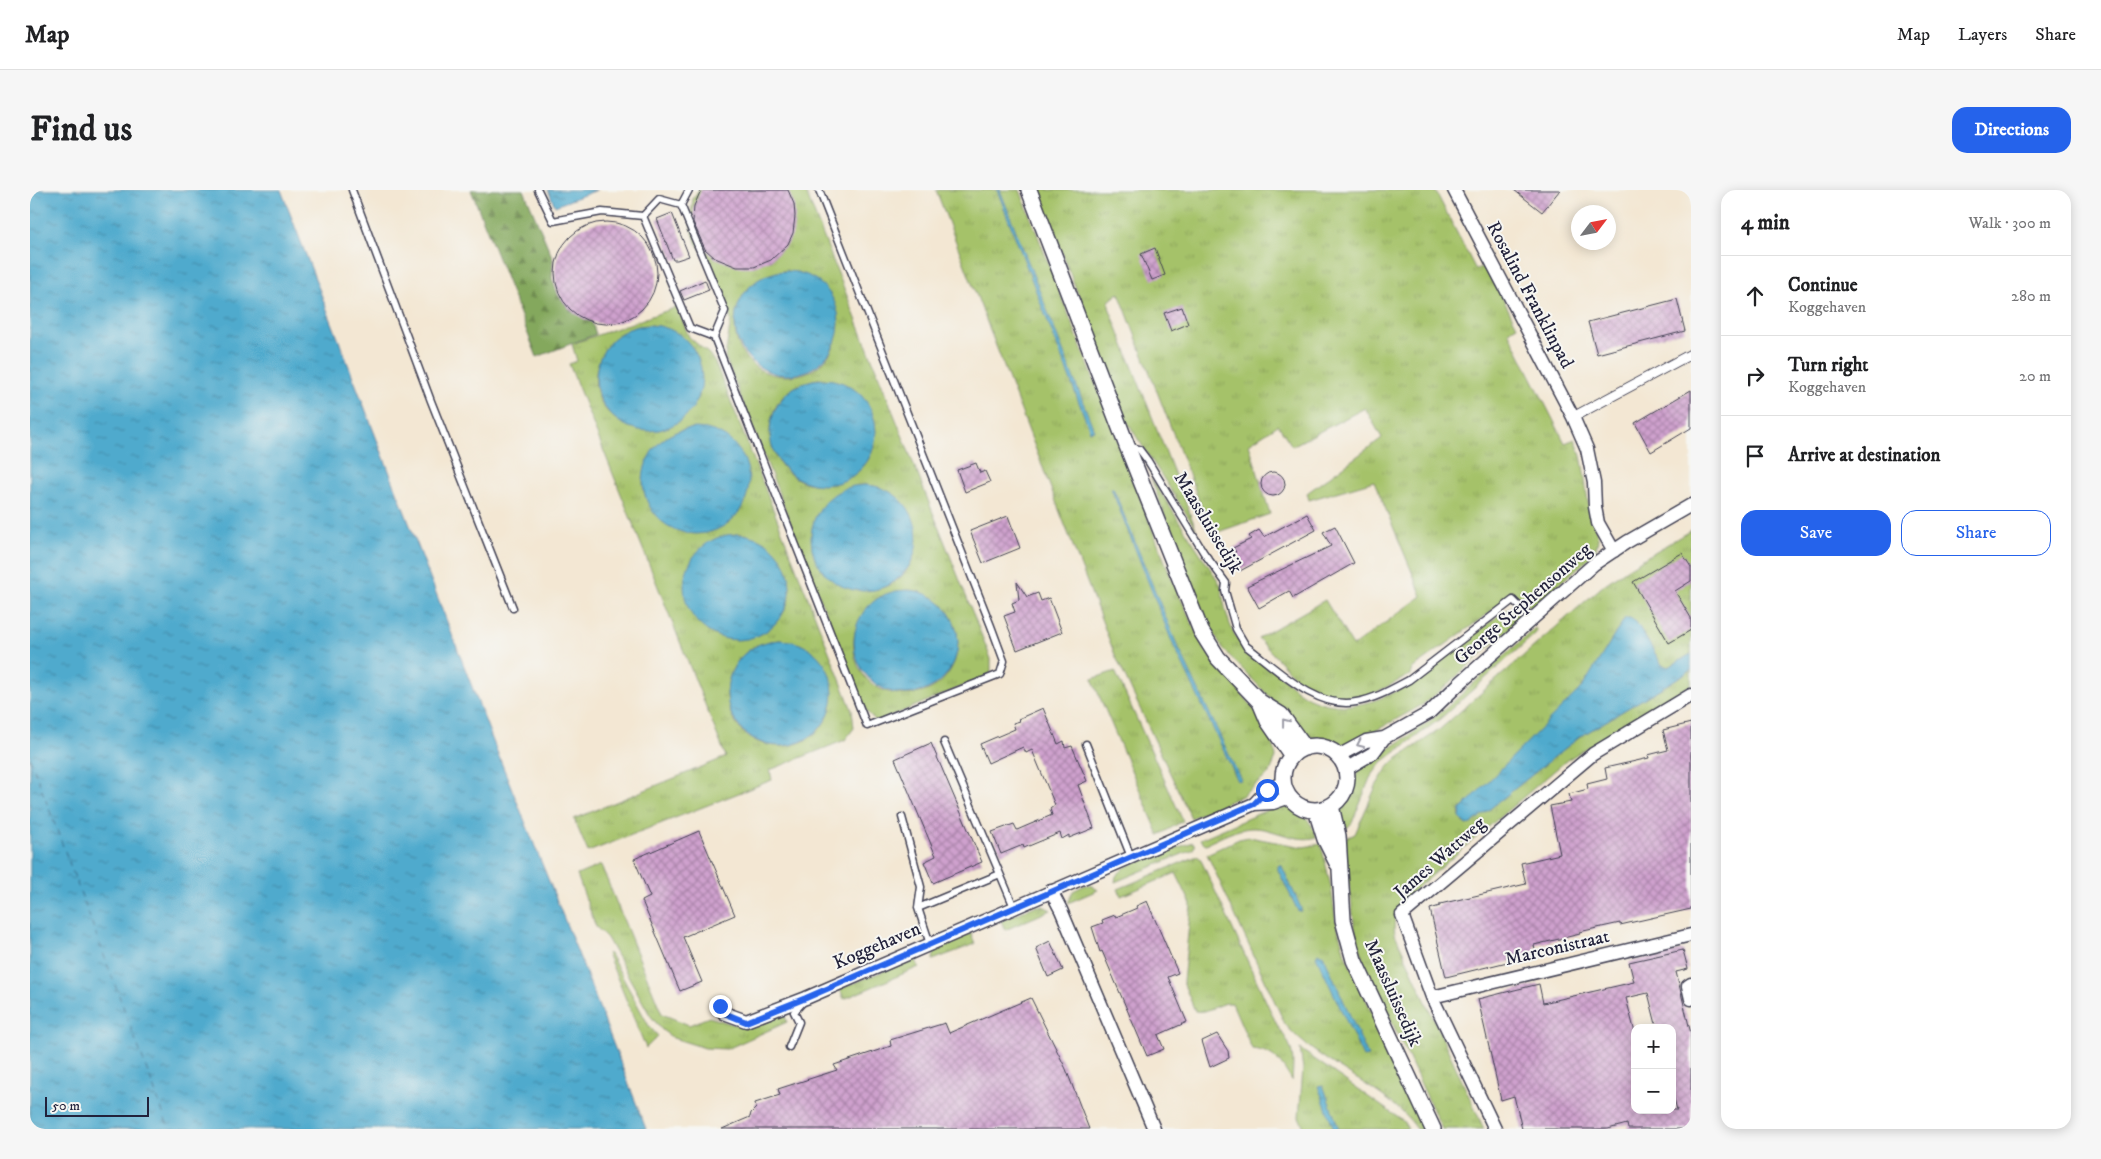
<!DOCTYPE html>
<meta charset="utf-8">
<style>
:root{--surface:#fff;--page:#f6f6f6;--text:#202124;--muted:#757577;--line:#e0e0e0;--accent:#2563eb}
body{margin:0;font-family:"IM FELL DW Pica",serif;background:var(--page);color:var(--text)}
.controls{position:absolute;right:15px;bottom:15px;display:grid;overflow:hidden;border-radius:10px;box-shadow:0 2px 12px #0003}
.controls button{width:45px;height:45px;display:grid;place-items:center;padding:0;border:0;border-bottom:1px solid var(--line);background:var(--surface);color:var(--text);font:25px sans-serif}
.compass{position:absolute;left:1541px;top:15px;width:45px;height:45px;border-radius:50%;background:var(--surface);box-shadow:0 2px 12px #0003;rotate:58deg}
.scale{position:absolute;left:15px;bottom:12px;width:104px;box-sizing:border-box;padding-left:5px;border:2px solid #22223b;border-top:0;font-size:14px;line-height:18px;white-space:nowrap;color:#22223b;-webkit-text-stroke:4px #f6f6f2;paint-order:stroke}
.stop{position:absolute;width:15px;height:15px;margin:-11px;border:4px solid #2563eb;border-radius:50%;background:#fff}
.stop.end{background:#2563eb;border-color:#fff;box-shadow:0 1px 5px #0008}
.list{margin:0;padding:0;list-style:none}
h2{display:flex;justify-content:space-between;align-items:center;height:65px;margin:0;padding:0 20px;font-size:21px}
h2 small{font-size:16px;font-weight:400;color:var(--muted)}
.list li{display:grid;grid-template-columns:32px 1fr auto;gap:15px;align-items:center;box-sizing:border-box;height:80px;padding:0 20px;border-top:1px solid var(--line)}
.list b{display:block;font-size:19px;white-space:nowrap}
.list p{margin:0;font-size:16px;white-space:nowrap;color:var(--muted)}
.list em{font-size:16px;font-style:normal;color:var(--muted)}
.actions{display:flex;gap:10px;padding:15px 20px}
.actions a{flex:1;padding:11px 0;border:1px solid var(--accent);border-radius:15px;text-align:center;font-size:18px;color:var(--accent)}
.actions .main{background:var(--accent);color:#fff}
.icon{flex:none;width:28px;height:28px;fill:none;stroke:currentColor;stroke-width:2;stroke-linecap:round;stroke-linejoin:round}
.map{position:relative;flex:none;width:1661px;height:939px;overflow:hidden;border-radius:15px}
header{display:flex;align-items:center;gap:30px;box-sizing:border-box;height:70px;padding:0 25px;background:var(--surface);border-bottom:1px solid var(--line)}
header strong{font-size:24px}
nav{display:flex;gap:28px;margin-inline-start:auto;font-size:18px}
.intro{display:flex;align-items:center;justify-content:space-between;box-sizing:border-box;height:120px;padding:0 30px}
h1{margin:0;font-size:35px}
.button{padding:12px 22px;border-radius:15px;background:var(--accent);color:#fff;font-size:18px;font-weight:700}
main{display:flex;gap:30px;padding:0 30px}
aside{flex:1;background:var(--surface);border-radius:15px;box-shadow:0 2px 12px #0003}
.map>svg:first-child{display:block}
.grass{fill:url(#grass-tufts);stroke:#647252;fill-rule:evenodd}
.forest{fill:url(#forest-firs);stroke:#53654c}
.water{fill:url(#water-ripples);stroke:#396684}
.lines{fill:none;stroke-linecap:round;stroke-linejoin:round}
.ferry{stroke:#345875;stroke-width:1;stroke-dasharray:6 5;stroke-linecap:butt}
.building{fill:url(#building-cross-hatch);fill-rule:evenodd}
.service-casing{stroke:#414052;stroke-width:9}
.pedestrian-casing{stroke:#414052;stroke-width:11}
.minor-casing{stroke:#414052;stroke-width:15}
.tertiary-casing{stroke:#414052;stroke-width:18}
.service{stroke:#fff;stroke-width:6}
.pedestrian{stroke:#fff;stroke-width:9}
.minor{stroke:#fff;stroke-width:12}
.tertiary{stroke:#fff;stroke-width:15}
.oneway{stroke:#9c9ca7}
.route{stroke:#2563eb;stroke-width:6}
.labels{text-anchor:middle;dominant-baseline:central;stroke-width:4;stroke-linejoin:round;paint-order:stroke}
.street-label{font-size:19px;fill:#22223b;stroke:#f6f6f2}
</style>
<header>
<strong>Map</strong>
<nav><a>Map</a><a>Layers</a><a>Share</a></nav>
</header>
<div class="intro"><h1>Find us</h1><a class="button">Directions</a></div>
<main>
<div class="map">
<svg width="1661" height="939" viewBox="0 0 1661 939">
<defs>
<pattern id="grass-tufts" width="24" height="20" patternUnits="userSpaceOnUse" patternTransform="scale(1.25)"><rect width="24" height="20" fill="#a5c269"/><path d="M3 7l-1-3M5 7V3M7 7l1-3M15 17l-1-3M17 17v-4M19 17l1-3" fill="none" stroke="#8ea65c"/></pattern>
<pattern id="forest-firs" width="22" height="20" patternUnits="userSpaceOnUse" patternTransform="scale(1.25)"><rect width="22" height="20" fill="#84a85d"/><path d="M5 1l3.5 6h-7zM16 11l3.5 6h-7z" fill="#6c884e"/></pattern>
<pattern id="water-ripples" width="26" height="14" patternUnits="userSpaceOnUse" patternTransform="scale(1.25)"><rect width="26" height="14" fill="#50aacd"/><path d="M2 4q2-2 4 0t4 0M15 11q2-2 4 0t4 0" fill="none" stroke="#428aa8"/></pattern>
<pattern id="building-cross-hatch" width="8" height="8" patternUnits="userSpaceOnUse" patternTransform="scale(1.25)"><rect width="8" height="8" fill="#cfa1ce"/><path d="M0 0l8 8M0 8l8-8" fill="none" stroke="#a883a8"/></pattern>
</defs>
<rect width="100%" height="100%" fill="#f6f6f2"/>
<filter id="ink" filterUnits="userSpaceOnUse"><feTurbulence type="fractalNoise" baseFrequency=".02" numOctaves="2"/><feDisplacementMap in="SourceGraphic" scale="10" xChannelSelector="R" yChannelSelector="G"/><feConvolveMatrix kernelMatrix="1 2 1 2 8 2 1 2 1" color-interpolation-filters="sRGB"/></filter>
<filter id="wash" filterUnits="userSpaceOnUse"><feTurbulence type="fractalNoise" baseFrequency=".0096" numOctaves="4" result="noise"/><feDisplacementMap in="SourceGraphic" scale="20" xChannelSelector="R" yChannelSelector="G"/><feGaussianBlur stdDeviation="1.12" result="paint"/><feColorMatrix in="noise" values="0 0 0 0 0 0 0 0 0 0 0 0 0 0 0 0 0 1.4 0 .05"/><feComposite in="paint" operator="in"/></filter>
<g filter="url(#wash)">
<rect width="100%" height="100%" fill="#f3e7d3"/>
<path class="grass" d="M669 0H775L961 469V483L950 489 847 532 837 522 830 509 695 167 701 130 679 71 666 53 660 33 663 8ZM754 81C825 83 826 187 755 186 690 185 687 89 754 81ZM788 189C858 187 866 286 799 294 733 303 713 202 788 189ZM831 295C903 295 904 400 836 400 770 400 761 306 831 295ZM880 400C952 411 938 513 868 504 806 497 808 403 880 400Z
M906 0H990L1141 387 1173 457 1232 528 1245 560 1246 568 1239 584 1212 606 1161 628 1085 465Z
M1008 0H1405L1446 80 1456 76 1487 136 1478 141 1535 253 1545 249C1556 273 1554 296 1560 321 1562 330 1567 338 1568 347 1568 354 1566 360 1563 365L1501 418 1492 408 1484 405 1382 479 1380 485 1345 503 1322 510 1295 506 1271 494 1228 448 1295 410 1323 456 1392 406 1344 291 1279 310 1277 303 1352 248 1335 218 1262 256 1248 235 1219 254 1240 324 1182 344 1089 103 1079 111V117L1166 339 1097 232Z
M647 117 659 147 679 164 685 173 698 204 822 520 824 538 815 550 740 580 742 590 558 662 544 629 696 567 539 174 547 171 542 154ZM620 135C668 138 688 193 654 226 647 233 637 239 627 240 623 240 617 239 612 238 606 237 599 237 594 234 545 209 563 140 620 135ZM661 239C708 239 733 283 708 323L657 343C626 335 604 305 617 273 619 267 622 260 627 256 636 249 650 244 661 239ZM711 344C719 347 729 348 736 353 760 369 769 408 748 430 732 448 719 451 697 445 690 443 681 442 675 438 669 434 664 427 661 421 643 383 671 344 711 344ZM751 450C821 457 817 556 750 556 681 556 678 453 751 450Z
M1121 288 1191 395C1194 415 1198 439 1212 455 1222 465 1235 472 1245 481 1257 491 1268 504 1284 510 1358 538 1425 452 1481 417L1492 427 1415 497 1392 515 1322 554 1312 556 1271 544 1255 523 1194 460 1169 419Z
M1661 340V464L1639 477 1632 475 1606 432 1544 506 1431 619 1429 624 1433 633 1441 634 1548 548 1661 480V495L1537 570 1376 707C1368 721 1362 728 1365 744L1454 939H1412L1333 770 1324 734 1314 649 1325 644 1346 596 1356 580 1364 571 1409 540 1575 394 1598 378Z
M1505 438 1507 441 1505 444 1410 529 1352 572 1340 588 1322 633 1318 637 1311 640 1309 621 1319 603 1329 579 1386 541 1415 519Z
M1085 481 1153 631 1129 645 1062 489Z
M1251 616C1271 616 1280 630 1287 647 1265 654 1243 637 1221 638 1205 639 1190 648 1176 654L1172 652 1170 649 1244 617Z
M1219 647 1273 657 1291 654 1301 697 1306 731 1315 764 1396 939H1387C1357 896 1289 876 1255 834L1177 664 1209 649Z
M1163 652 1165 656 1162 660 1085 692 1086 686 1095 677Z
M1167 666 1170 668 1248 837C1264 858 1264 865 1262 891 1250 872 1246 862 1222 859L1202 813C1187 812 1180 824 1165 821L1153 792 1161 714 1146 683 1091 706 1088 699Z
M571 675 632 824 659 835 679 827 716 838 753 821 757 832 697 859 675 858 643 848 632 840 620 825 577 748 566 737 547 685Z
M1055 695 1062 696 1068 700 1038 713 1043 701Z
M1005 716H1013L1021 720 975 740 971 731Z
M941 743 945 754 903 770C903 754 929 749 941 743Z
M577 763 580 764 619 836 628 846 616 858Z
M885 768 889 777 814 809 810 799Z
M1270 859 1373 931 1378 939H1275L1269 927 1273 879Z"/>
<path class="forest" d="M441 0H494L523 69 522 88 528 105 540 120 561 130 566 144 507 167Z"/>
<path class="water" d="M0 0H251L471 572 554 778 616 939H0Z
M518 0H567L525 16Z
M967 0H970L1064 240 1060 241Z
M705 133a52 52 0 1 1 104 0a52 52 0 1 1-104 0Z
M566 188a53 53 0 1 1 106 0a53 53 0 1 1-106 0Z
M740 242a53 53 0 1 1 106 0a53 53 0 1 1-106 0Z
M613 291a53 53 0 1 1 106 0a53 53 0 1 1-106 0Z
M781 348a53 53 0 1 1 106 0a53 53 0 1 1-106 0Z
M1081 298H1083L1145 450 1211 590 1208 591 1142 452Z
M654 397a53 53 0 1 1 106 0a53 53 0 1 1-106 0Z
M824 452a52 52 0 1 1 104 0a52 52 0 1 1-104 0Z
M1595 428H1600L1606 432 1632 475 1639 477 1661 464V480L1548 548 1441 634 1436 635 1430 628 1431 619 1553 496Z
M697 503a53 53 0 1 1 106 0a53 53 0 1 1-106 0Z
M1251 674 1271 718V721H1268L1248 680V676Z
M1288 763 1293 764 1338 866 1333 867 1286 766Z
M1293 895 1309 939H1304L1288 896Z"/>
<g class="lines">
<path class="ferry" d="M0 568 139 939"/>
</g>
<g id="blocks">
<path class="building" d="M671 0H758L764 14 765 26 763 43 758 54 741 70 724 77H707L685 68 675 59 663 32 664 16Z
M1484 0H1530L1512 22Z
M642 23 659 66 647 70H643L627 29Z
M525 83a51 51 0 1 1 102 0a51 51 0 1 1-102 0Z
M1125 58 1135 85 1122 90 1111 64Z
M675 90 679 100 654 110 650 101Z
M1647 109 1655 141 1567 164 1558 132Z
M1152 117 1158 134 1141 141 1134 123Z
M1661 200V238L1621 262 1605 233Z
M946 273 950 283 955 281 960 292 935 302 927 280Z
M1231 294a12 12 0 1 1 24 0a12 12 0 1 1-24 0Z
M1277 324 1286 340 1210 381 1201 365 1206 362 1203 358 1221 349 1219 346 1229 340 1234 347Z
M978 326 990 358 953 373 940 341Z
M1305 336 1324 373 1263 408 1259 401 1229 418 1217 396 1301 356 1293 342Z
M1652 363 1661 377V391L1645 401 1661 428V440L1639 453 1603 392Z
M987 392 997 407 1008 403 1011 411 1019 408 1032 442 987 460 974 426 985 422 982 413 989 410Z
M1013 518 1028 554 1034 551 1035 558 1042 556 1057 591 1048 595 1064 638 1039 648V645L1032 649 1030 643 994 658 993 655 971 664 962 642 984 634 987 640 1022 625 1020 619 1025 615 1002 560 996 563 993 557 958 573 950 554 985 539 983 533 990 531 988 529Z
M1661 533V719L1590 735V733L1549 742 1550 744 1504 755 1506 765 1416 787 1400 719 1410 716V714L1496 694 1491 673 1530 664 1520 616 1541 612 1539 604 1558 599 1557 594 1577 589 1575 578 1619 568 1618 565 1638 560 1633 540Z
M901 553 952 672 903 693 894 672 906 666 865 569Z
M669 641 705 725 653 747 672 792 650 801 612 711 620 707 604 669Z
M1117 711 1148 783 1138 787 1157 832 1128 845 1134 859 1117 866 1072 761 1070 762 1062 737 1073 733 1072 730 1085 725 1086 727 1107 718 1106 716Z
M1020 751 1033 780 1018 787 1006 758Z
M1653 760 1658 779 1646 782 1661 844V939H1598L1597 934 1578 939H1492L1484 906 1471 910 1448 809 1509 794 1513 813 1604 792 1599 772ZM1618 803 1627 838H1642V901L1647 920H1605V843L1596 808Z
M1001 808 1036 879 1059 939H692L720 927 721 923 726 918 725 913 750 905 748 899 807 880 804 875 861 856 860 850 915 833 919 843Z
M1187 844 1198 861 1199 868 1180 877 1172 851Z"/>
</g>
</g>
<g filter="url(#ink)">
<use href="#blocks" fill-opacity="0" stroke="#414052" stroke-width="1"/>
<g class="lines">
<g class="service-casing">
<path id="service" d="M322 0 401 211 483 418
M508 0 523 31 572 22 613 26
M651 15 659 0
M684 147 660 138 613 26 629 9 651 15 695 121 684 147 837 536 970 484 974 471 961 436 789 0
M1099 256 1109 259 1118 271 1174 363 1196 393 1195 401 1206 439 1216 456C1246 478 1286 520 1326 512 1345 509 1362 499 1379 490L1483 410 1502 429
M914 552 984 717
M1056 554 1101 667
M872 627 891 697 888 718 900 754
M888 718 970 684
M759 857 769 832 764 822 773 812"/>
</g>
<g class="pedestrian-casing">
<path id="pedestrian" d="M1543 227 1661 164"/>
</g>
<g class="minor-casing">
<path id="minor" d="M1424 0 1543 227 1557 259 1564 293 1565 317 1568 333 1584 361
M1308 566 1336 551 1354 548 1399 523 1430 493 1564 374 1597 352 1661 315
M1316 579 1343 563 1354 548
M1224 614 1237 600 1254 592
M1021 701 1031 720 1124 939
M1661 794 1658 796 1661 809
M1402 807 1661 745
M690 816 694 823 716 831 776 808 1224 614 1243 613 1260 607
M1465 939 1402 807 1372 725 1563 564 1661 505"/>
</g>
<g class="tertiary-casing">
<path id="tertiary" d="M999 0 1097 256 1171 441 1188 468 1230 512 1251 525 1275 558
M1230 512 1238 531 1262 566
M1253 588a32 32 0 1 1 64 0a32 32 0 1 1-64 0Z
M1301 616 1308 646 1313 730 1324 770 1403 939
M1286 620 1295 649 1307 673"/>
</g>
<use href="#service" class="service"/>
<use href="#pedestrian" class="pedestrian"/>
<use href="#minor" class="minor"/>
<use href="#tertiary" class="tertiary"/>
</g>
<defs><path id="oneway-chevron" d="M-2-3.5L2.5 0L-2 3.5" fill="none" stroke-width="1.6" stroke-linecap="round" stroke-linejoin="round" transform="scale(1.25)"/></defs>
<g class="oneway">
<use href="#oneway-chevron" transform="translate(1255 532) rotate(-128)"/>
<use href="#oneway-chevron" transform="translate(1330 554) rotate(155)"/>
</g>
</g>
<g class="lines" filter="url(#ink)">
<path class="route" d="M690 816 694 823 716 832 776 808 1224 614 1237 600"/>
</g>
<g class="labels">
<g class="street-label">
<text transform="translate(1500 105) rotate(62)">Rosalind Franklinpad</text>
<text transform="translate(1178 333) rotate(59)">Maassluissedijk</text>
<text transform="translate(1493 414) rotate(-41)">George Stephensonweg</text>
<text transform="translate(1410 668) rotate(-41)">James Wattweg</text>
<text transform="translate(847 756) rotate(-23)">Koggehaven</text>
<text transform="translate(1527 758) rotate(-13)">Marconistraat</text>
<text transform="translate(1363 803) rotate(66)">Maassluissedijk</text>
</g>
</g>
</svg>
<div class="controls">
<button>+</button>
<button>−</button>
</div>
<svg class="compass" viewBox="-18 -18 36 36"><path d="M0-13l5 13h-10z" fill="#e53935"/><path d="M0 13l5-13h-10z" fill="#757577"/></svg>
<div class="scale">50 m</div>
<div class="stop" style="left:1237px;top:600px"></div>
<div class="stop end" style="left:690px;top:816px"></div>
</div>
<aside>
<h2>4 min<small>Walk · 300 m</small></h2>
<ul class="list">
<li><svg class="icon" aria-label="ahead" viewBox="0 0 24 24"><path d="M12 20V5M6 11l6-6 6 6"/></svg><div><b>Continue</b><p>Koggehaven</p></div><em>280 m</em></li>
<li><svg class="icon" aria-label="right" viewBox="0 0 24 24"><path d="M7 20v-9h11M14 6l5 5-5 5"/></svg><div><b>Turn right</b><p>Koggehaven</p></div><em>20 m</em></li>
<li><svg class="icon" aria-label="arrive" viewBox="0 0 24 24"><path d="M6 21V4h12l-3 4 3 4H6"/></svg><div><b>Arrive at destination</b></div></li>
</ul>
<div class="actions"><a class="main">Save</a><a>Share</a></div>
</aside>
</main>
